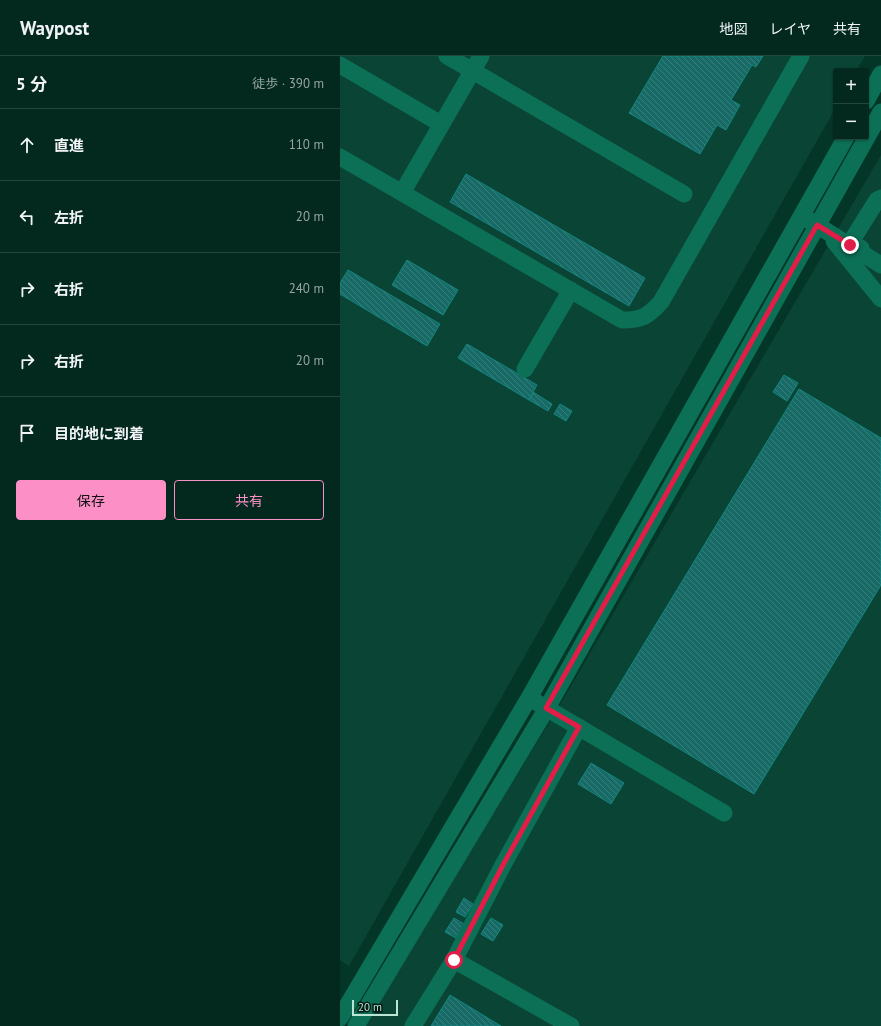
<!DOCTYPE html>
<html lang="ja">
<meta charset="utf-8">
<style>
:root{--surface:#03281e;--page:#0d3027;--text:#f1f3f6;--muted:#97a6a4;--line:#24443c;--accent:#fb8fc6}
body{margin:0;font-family:"PT Sans","Noto Sans JP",sans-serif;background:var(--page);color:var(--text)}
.controls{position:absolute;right:12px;top:12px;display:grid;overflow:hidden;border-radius:4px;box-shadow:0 1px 3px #0004}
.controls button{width:36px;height:36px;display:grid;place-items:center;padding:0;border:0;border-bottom:1px solid var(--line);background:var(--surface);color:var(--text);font:20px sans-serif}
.scale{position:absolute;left:12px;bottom:10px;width:46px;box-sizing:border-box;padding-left:4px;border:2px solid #bce4d4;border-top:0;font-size:11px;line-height:14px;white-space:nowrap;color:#bce4d4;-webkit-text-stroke:3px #011b12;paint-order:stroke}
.stop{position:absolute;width:12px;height:12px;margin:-9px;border:3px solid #e11d48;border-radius:50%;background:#fff}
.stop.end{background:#e11d48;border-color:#fff;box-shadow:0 1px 4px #0008}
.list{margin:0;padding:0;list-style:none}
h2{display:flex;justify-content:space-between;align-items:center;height:52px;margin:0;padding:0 16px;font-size:17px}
h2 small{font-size:13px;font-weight:400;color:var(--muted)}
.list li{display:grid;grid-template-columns:26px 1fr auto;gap:12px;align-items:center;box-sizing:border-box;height:72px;padding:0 16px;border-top:1px solid var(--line)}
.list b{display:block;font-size:15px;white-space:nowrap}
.list em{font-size:13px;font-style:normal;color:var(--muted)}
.actions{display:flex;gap:8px;padding:12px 16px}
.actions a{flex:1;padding:9px 0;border:1px solid var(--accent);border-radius:4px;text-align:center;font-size:14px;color:var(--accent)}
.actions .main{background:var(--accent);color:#111}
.icon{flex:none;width:22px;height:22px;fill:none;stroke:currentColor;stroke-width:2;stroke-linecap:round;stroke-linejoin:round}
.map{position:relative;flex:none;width:541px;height:970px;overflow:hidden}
header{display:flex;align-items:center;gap:24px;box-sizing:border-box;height:56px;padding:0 20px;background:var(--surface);border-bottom:1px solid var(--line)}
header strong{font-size:19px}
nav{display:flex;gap:22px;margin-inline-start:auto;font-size:14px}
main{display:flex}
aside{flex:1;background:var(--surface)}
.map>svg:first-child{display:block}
.built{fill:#0a4435}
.building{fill:url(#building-back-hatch);stroke:#118781}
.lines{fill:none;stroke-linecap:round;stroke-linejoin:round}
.minor{stroke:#0c7056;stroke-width:17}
.route{stroke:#e11d48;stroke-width:5}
</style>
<header>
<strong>Waypost</strong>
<nav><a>地図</a><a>レイヤ</a><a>共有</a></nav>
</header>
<main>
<aside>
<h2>5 分<small>徒歩 · 390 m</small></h2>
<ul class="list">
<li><svg class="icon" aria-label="ahead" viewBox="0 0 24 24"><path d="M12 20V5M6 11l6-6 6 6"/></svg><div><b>直進</b></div><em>110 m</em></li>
<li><svg class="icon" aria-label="left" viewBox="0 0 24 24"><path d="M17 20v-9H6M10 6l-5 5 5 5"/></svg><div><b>左折</b></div><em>20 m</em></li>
<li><svg class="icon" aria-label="right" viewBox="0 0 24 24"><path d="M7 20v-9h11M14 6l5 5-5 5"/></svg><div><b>右折</b></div><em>240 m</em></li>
<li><svg class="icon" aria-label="right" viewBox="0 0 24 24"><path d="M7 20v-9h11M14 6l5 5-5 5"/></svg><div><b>右折</b></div><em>20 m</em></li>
<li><svg class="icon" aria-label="arrive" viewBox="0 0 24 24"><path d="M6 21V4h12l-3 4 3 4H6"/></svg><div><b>目的地に到着</b></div></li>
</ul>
<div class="actions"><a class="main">保存</a><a>共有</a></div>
</aside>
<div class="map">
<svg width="541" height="970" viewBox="0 0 541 970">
<defs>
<pattern id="building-back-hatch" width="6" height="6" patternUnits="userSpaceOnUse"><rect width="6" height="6" fill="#176a65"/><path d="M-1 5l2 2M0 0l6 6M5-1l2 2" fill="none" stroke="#377f7a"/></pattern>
</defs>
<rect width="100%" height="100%" fill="#043628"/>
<path class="built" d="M0 0H525L516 15H496V51L9 910 0 904Z
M541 99V970H22L214 659Z"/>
<path class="building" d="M323 0H423L416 11 412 9 391 44 400 49 386 74 377 69 360 98 289 57Z
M126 118 305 222 289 250 110 146Z
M67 204 118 234 103 259 52 229Z
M8 214 100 268 87 290 0 238V227Z
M127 288 197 329 189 344 118 302Z
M444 319 458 327 447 345 433 336Z
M459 333 541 382V529L414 738 267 649Z
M193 336 212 348 208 355 189 344Z
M220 348 232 355 226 365 214 358Z
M251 707 284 727 271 748 238 728Z
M124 842 133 848 125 861 116 856Z
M114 862 124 868 116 882 105 876Z
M151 862 163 869 153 885 141 878Z
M110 939 161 970H91Z"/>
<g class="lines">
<path class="minor" d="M107 0 344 138
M0 9 101 68
M526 45 541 18
M0 101 282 264C302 264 307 261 321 246L461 0
M62 137 141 0
M467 163 541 209
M494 185 541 243
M521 192 509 189 537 144 541 142
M185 313 231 234
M196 646 384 757
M114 904 231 970
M0 962 189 642 506 81
M16 970 207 652 541 56
M73 970 114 904 163 809 239 671"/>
</g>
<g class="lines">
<path class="route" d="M114 904 163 809 239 671 206 652 477 169 510 189"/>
</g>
</svg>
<div class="controls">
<button>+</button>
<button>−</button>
</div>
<div class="scale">20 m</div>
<div class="stop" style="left:114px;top:904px"></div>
<div class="stop end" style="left:510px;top:189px"></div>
</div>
</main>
